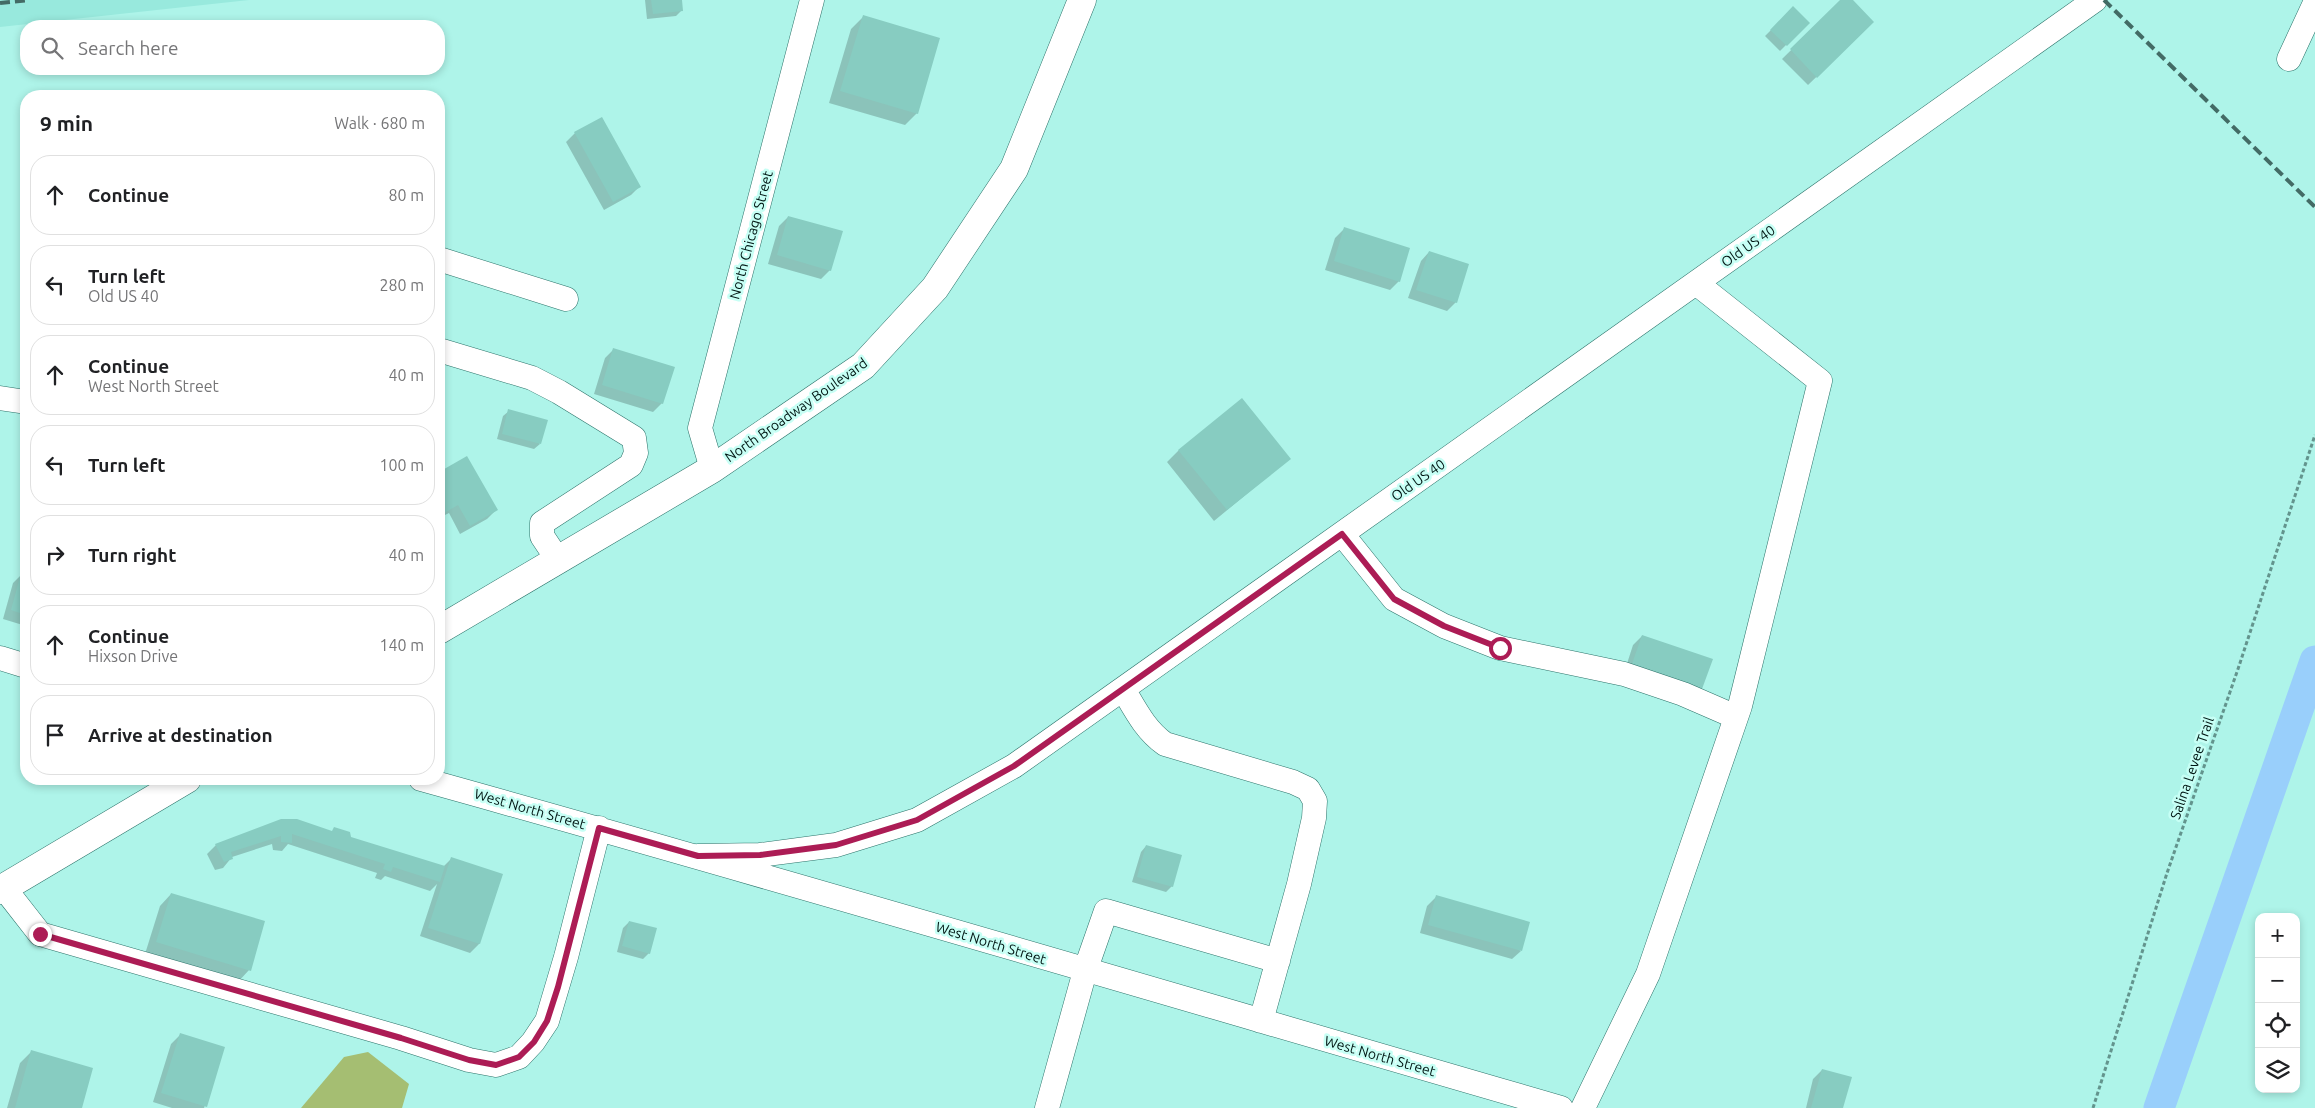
<!DOCTYPE html>
<meta charset="utf-8">
<style>
:root{--surface:#fff;--page:#f6f6f6;--text:#202124;--muted:#757577;--line:#e0e0e0}
body{margin:0;font-family:Ubuntu,sans-serif;background:var(--page);color:var(--text)}
.controls{position:absolute;right:15px;bottom:15px;display:grid;overflow:hidden;border-radius:10px;box-shadow:0 2px 8px #0003}
.controls button{width:45px;height:45px;display:grid;place-items:center;padding:0;border:0;border-bottom:1px solid var(--line);background:var(--surface);color:var(--text);font:25px sans-serif}
.stop{position:absolute;width:15px;height:15px;margin:-11px;border:4px solid #ac1c55;border-radius:50%;background:#fff}
.stop.end{background:#ac1c55;border-color:#fff;box-shadow:0 1px 5px #0008}
.list{margin:0;padding:0;list-style:none}
h2{display:flex;justify-content:space-between;align-items:center;height:65px;margin:0;padding:0 20px;font-size:21px}
h2 small{font-size:16px;font-weight:400;color:var(--muted)}
.list li{display:grid;grid-template-columns:32px 1fr auto;gap:15px;align-items:center;box-sizing:border-box;height:80px;margin:0 10px 10px;padding:0 10px;border:1px solid var(--line);border-radius:20px}
.list b{display:block;font-size:19px;white-space:nowrap}
.list p{margin:0;font-size:16px;white-space:nowrap;color:var(--muted)}
.list em{font-size:16px;font-style:normal;color:var(--muted)}
.icon{flex:none;width:28px;height:28px;fill:none;stroke:currentColor;stroke-width:2;stroke-linecap:round;stroke-linejoin:round}
.map{position:relative;flex:none;width:2315px;height:1108px;overflow:hidden}
.search{position:absolute;background:var(--surface);box-shadow:0 2px 8px #0003;left:20px;top:20px;width:425px;height:55px;display:flex;align-items:center;gap:12px;box-sizing:border-box;padding:0 18px;border-radius:20px;color:var(--muted);font-size:19px}
.panel{position:absolute;background:var(--surface);box-shadow:0 2px 8px #0003;left:20px;top:90px;width:425px;height:695px;border-radius:20px}
.map>svg:first-child{display:block}
.built{fill:#98e9dd}
.forest{fill:#a5be72}
.shadow{fill:#0003}
.lines{fill:none;stroke-linecap:round;stroke-linejoin:round}
.river{stroke:#99cffb;stroke-width:31}
.building{fill:#87ccc1}
.minor-casing{stroke:#2c736a;stroke-width:25}
.major-casing{stroke:#2c736a;stroke-width:29}
.path{stroke:#63948d;stroke-width:3;stroke-dasharray:4 2.5;stroke-linecap:butt}
.minor{stroke:#fff;stroke-width:24}
.major{stroke:#fff;stroke-width:28}
.rail{stroke:#436b65;stroke-width:4;stroke-dasharray:10 5;stroke-linecap:butt}
.route{stroke:#ac1c55;stroke-width:6}
.labels{text-anchor:middle;dominant-baseline:central;stroke-width:5;stroke-linejoin:round;paint-order:stroke}
.street-label{font-size:14px;fill:#001613;stroke:#c7fff5}
</style>
<div class="map">
<svg width="2315" height="1108" viewBox="0 0 2315 1108">
<rect width="100%" height="100%" fill="#aef4e9"/>
<path class="built" d="M0 0H249L0 27Z"/>
<path class="forest" d="M368 1052 409 1084 402 1108H301L344 1057Z"/>
<path class="shadow" d="M645 0H681L682 10 676 16 647 19Z
M1842 0H1851L1873 22 1808 85 1782 59Z
M1793 8 1808 23 1780 51 1765 36Z
M863 17 917 113 905 125 829 103 851 29Z
M575 133 640 186 631 195 604 210 566 142Z
M788 217 830 270 821 279 768 264 779 226Z
M1344 229 1399 281 1390 290 1325 270 1335 238Z
M1429 252 1456 302 1447 311 1408 298 1421 261Z
M614 349 662 403 653 412 594 394 605 358Z
M509 411 540 444 534 449 497 439 503 416Z
M1179 450 1289 459 1214 521 1167 462Z
M467 458 496 510 487 519 460 534 449 513 439 518V473Z
M22 574 26 575V626L3 619 13 583Z
M1642 636 1701 688 1693 697 1624 673 1633 645Z
M281 820 350 838 443 867 451 859 502 875 479 944 470 953 420 936 437 884 430 891 385 876 381 880 375 878 377 873 288 844 282 851 273 850 272 844 232 857 223 868 215 870 207 854 216 845Z
M1146 846 1172 886 1166 892 1132 882 1141 852Z
M171 894 249 970 238 982 145 954 160 906Z
M1436 897 1521 951 1512 959 1420 933 1427 906Z
M629 922 649 953 643 959 617 952 623 928Z
M180 1035 223 1048 204 1108H172L153 1102 171 1044Z
M32 1051 80 1108H7L20 1063Z
M1822 1070 1842 1108H1806L1813 1079Z"/>
<g class="lines">
<path class="river" d="M2159 1108 2315 661"/>
</g>
<path class="building" d="M651 0H682L683 11 653 14Z
M1840 0H1853L1874 22 1817 78 1790 49Z
M1793 6 1810 23 1787 46 1770 30Z
M863 15 940 38 918 114 840 91Z
M602 117 641 187 613 202 574 132Z
M788 216 843 231 831 271 777 255Z
M1344 227 1410 248 1400 282 1334 261Z
M1429 251 1469 264 1457 303 1416 290Z
M613 348 675 367 663 404 602 385Z
M1242 398 1291 459 1227 510 1178 450Z
M508 409 548 420 541 444 502 434Z
M467 456 498 510 470 526 458 505 439 516V472Z
M21 573 26 574V615L11 610Z
M1642 635 1713 659 1702 689 1632 664Z
M281 819H297L332 831 334 827 350 832 351 837 445 866 440 882 393 867 391 872 383 869 385 864 292 834V843L281 842V836L231 852 233 859 224 862 215 844Z
M1146 845 1182 855 1173 887 1137 877Z
M451 857 503 874 480 944 428 928Z
M171 893 265 921 251 971 156 942Z
M1436 895 1530 922 1522 951 1428 925Z
M629 921 657 928 650 954 622 946Z
M180 1033 225 1047 207 1107 161 1093Z
M31 1050 93 1068 82 1108H15Z
M1822 1069 1852 1077 1843 1108H1811Z"/>
<g class="lines">
<g class="minor-casing">
<path id="minor" d="M2289 59 2315 3
M439 259 566 299
M439 350 532 378 559 392 634 438 636 453 631 465 542 523V536L558 560
M0 398 26 402
M712 469 700 428 812 0
M1342 534 1394 599 1444 626 1500 648 1624 674 1683 694 1736 717
M0 658 26 666
M1123 689C1135 709 1145 730 1165 744L1293 782 1308 789 1315 801 1314 818 1299 884 1261 1021
M421 779C802 885 1181 998 1561 1108
M698 856 760 855 836 845 917 820 1014 766 2095 0
M4 888 40 934 401 1038 469 1060 496 1065 519 1057 533 1042 547 1021 566 957 599 828
M1047 1108 1085 971 1106 911 1278 961
M1583 1108 1648 974 1740 706 1820 381 1696 283"/>
</g>
<g class="major-casing">
<path id="major" d="M439 630 712 469 863 366 935 288 1014 169 1082 0
M0 890 187 779"/>
</g>
<path class="path" d="M2093 1108 2167 873 2238 669 2315 435"/>
<use href="#minor" class="minor"/>
<use href="#major" class="major"/>
<path class="rail" d="M2104 0 2315 207
M0 3 29 0"/>
</g>
<g class="lines">
<path class="route" d="M40 934 401 1038 469 1060 496 1065 519 1057 534 1042 547 1021 558 987 599 828 698 856 760 855 836 845 917 820 1014 766 1342 534 1394 599 1444 626 1500 648"/>
</g>
<g class="labels">
<g class="street-label">
<text transform="translate(751 235) rotate(-75)">North Chicago Street</text>
<text transform="translate(1748 246) rotate(-35)">Old US 40</text>
<text transform="translate(796 410) rotate(-35)">North Broadway Boulevard</text>
<text transform="translate(1418 480) rotate(-35)">Old US 40</text>
<text transform="translate(2192 768) rotate(-71)">Salina Levee Trail</text>
<text transform="translate(530 809) rotate(16)">West North Street</text>
<text transform="translate(991 943) rotate(17)">West North Street</text>
<text transform="translate(1380 1056) rotate(16)">West North Street</text>
</g>
</g>
</svg>
<div class="controls">
<button>+</button>
<button>−</button>
<button><svg class="icon" aria-label="locate" viewBox="0 0 24 24"><circle cx="12" cy="12" r="6"/><path d="M12 2v4M12 18v4M2 12h4M18 12h4"/></svg></button>
<button><svg class="icon" aria-label="layers" viewBox="0 0 24 24"><path d="M12 4l9 5-9 5-9-5zM3 14l9 5 9-5"/></svg></button>
</div>
<div class="stop" style="left:1500px;top:648px"></div>
<div class="stop end" style="left:40px;top:934px"></div>
<div class="search"><svg class="icon" aria-label="search" viewBox="0 0 24 24"><circle cx="10" cy="10" r="6"/><path d="M15 15l6 6"/></svg>Search here</div>
<section class="panel">
<h2>9 min<small>Walk · 680 m</small></h2>
<ul class="list">
<li><svg class="icon" aria-label="ahead" viewBox="0 0 24 24"><path d="M12 20V5M6 11l6-6 6 6"/></svg><div><b>Continue</b></div><em>80 m</em></li>
<li><svg class="icon" aria-label="left" viewBox="0 0 24 24"><path d="M17 20v-9H6M10 6l-5 5 5 5"/></svg><div><b>Turn left</b><p>Old US 40</p></div><em>280 m</em></li>
<li><svg class="icon" aria-label="ahead" viewBox="0 0 24 24"><path d="M12 20V5M6 11l6-6 6 6"/></svg><div><b>Continue</b><p>West North Street</p></div><em>40 m</em></li>
<li><svg class="icon" aria-label="left" viewBox="0 0 24 24"><path d="M17 20v-9H6M10 6l-5 5 5 5"/></svg><div><b>Turn left</b></div><em>100 m</em></li>
<li><svg class="icon" aria-label="right" viewBox="0 0 24 24"><path d="M7 20v-9h11M14 6l5 5-5 5"/></svg><div><b>Turn right</b></div><em>40 m</em></li>
<li><svg class="icon" aria-label="ahead" viewBox="0 0 24 24"><path d="M12 20V5M6 11l6-6 6 6"/></svg><div><b>Continue</b><p>Hixson Drive</p></div><em>140 m</em></li>
<li><svg class="icon" aria-label="arrive" viewBox="0 0 24 24"><path d="M6 21V4h12l-3 4 3 4H6"/></svg><div><b>Arrive at destination</b></div></li>
</ul>
</section>
</div>
